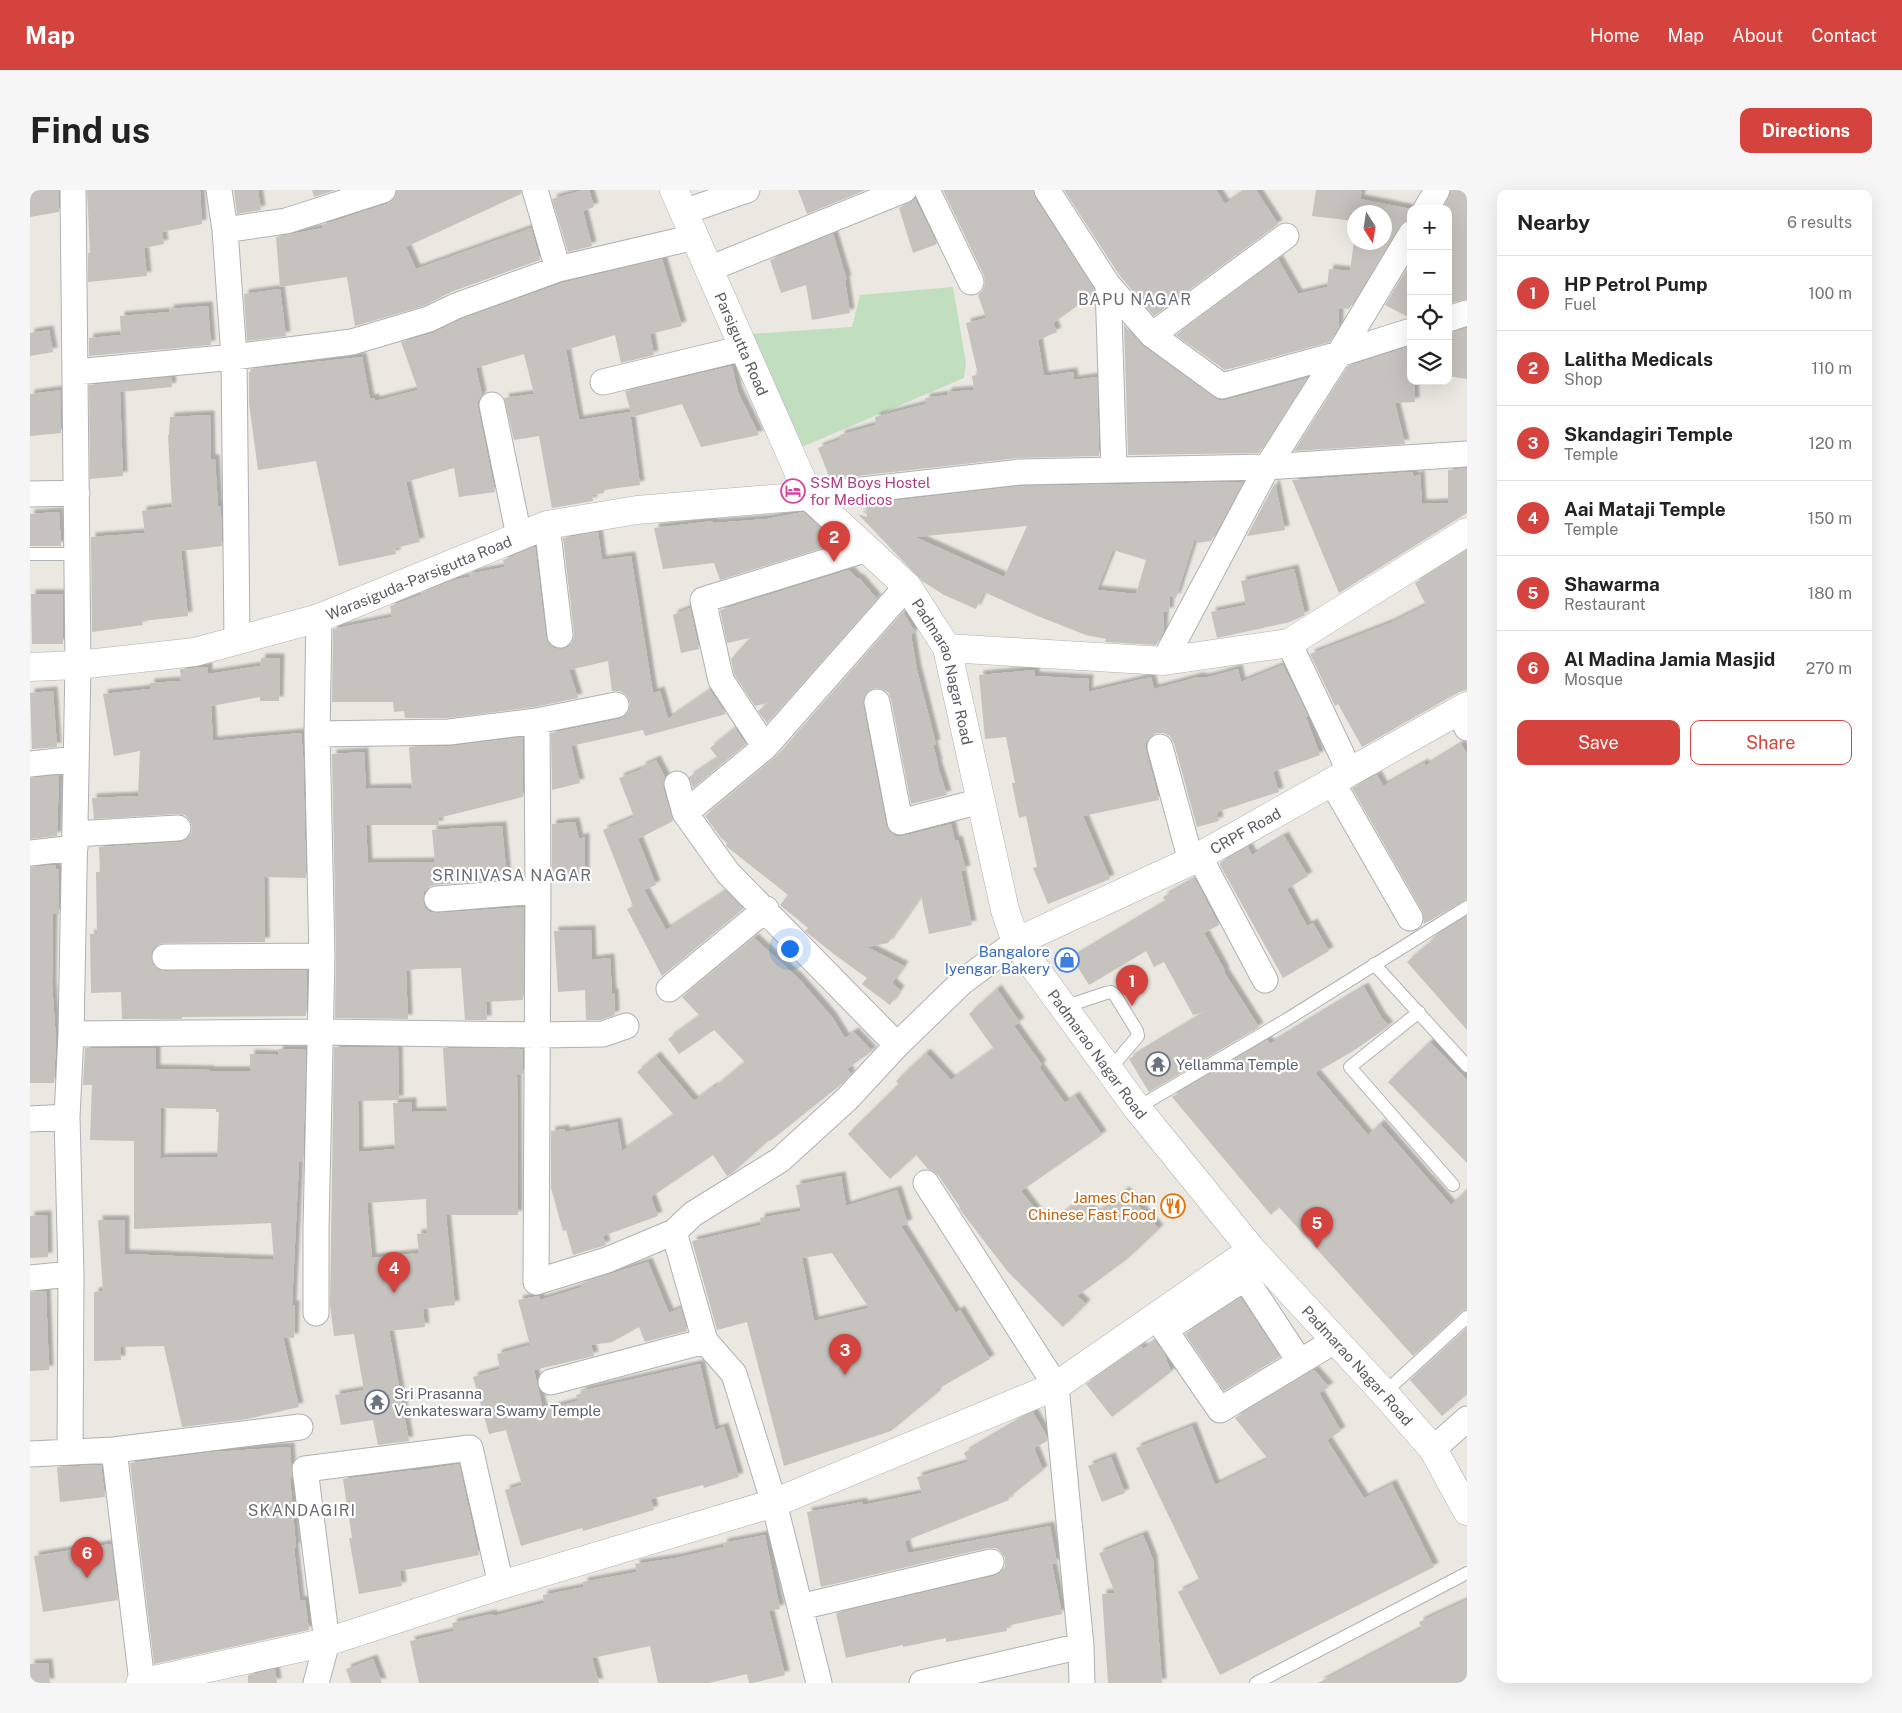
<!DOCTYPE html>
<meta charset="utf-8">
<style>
:root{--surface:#fff;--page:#f6f6f6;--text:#222;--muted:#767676;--line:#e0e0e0;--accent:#d4433d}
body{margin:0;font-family:"Public Sans",sans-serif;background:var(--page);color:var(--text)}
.controls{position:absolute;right:15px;top:15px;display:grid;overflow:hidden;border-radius:10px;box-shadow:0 5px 20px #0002}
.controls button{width:45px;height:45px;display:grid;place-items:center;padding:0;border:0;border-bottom:1px solid var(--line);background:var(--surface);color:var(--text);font:25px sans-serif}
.compass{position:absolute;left:1317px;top:15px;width:45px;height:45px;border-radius:50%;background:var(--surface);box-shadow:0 5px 20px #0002;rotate:168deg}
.you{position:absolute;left:759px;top:758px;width:18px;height:18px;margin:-12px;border:4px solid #fff;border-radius:50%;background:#1a73e8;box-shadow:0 0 0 8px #1a73e833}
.badge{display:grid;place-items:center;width:32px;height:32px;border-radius:50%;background:var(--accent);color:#fff;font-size:16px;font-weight:700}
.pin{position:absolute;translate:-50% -41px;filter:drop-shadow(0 1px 2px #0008)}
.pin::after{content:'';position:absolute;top:26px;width:18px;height:15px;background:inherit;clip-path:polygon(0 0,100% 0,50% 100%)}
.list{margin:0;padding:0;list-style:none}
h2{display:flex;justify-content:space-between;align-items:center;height:65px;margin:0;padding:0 20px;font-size:21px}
h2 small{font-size:16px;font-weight:400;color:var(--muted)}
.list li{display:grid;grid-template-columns:32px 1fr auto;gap:15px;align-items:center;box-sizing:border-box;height:75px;padding:0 20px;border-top:1px solid var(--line)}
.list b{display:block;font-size:19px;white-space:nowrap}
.list p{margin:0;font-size:16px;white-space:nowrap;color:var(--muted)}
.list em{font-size:16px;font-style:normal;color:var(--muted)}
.actions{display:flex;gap:10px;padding:15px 20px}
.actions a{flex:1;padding:11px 0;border:1px solid var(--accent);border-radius:10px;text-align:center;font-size:18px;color:var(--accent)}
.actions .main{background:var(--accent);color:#fff}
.icon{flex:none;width:28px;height:28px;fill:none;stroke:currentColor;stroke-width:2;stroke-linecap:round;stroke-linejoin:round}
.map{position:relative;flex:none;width:1437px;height:1493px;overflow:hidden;border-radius:10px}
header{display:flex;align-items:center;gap:30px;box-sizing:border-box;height:70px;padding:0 25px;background:var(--accent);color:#fff}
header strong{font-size:24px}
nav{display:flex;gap:28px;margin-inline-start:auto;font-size:18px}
.intro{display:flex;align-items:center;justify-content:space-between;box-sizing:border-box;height:120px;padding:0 30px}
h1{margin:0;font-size:35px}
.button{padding:12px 22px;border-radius:10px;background:var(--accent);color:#fff;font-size:18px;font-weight:700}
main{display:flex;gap:30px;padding:0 30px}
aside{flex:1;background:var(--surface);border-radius:10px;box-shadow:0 5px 20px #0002}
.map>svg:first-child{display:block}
.green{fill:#c1dfbf}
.building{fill:#c6c2be;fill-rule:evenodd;filter:url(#shadow)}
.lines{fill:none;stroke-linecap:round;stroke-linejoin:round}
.service-casing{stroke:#aeb1b5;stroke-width:14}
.minor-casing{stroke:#aeb1b5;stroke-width:27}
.tertiary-casing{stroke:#aeb1b5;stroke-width:29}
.service{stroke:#fff;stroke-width:12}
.minor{stroke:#fff;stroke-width:25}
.tertiary{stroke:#fff;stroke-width:28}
.labels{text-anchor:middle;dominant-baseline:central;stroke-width:4.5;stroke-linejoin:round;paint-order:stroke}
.street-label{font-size:15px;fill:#595c60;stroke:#fff}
.hotel-label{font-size:15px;fill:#b23c85;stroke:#fff;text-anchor:start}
.shop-label{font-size:15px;fill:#366cbe;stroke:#fff;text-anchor:end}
.worship-label{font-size:15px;fill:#5b616d;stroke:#fff;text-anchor:start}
.food-label{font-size:15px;fill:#c56008;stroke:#fff;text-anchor:end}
.neighbourhood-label{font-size:16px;letter-spacing:1px;fill:#6a6e72;stroke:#fff}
</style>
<header>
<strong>Map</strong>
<nav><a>Home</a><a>Map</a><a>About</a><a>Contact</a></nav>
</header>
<div class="intro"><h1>Find us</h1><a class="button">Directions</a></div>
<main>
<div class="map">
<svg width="1437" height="1493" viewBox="0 0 1437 1493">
<defs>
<filter id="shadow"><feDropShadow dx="4.5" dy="-4.5" stdDeviation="1" flood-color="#0004"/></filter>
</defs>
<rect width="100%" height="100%" fill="#eae8e1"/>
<path class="green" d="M923 97 936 173 934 188 772 257 720 144 822 137 830 105Z"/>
<path class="building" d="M0 0H29V22L0 27Z
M57 0H170L172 34 132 42 134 54 114 58 117 86 58 92V63H60Z
M204 0H228L231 20 207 24Z
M282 0H306L284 7Z
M367 0H491V4L376 57 386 79 501 38 510 70 421 102 394 116 325 136 317 87 250 97 246 47 292 38V35L357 14 364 9Z
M553 0H559L564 17 553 21 562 56 538 62 522 9Z
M768 0H836L777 24Z
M913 0H1003L1005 8 1064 99V104L1023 133 1027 142 1008 150 1014 186 1043 182 1044 190 1067 187 1069 266 988 268 800 289 788 258 811 249 810 245 846 235 845 227 896 214 895 208 917 205V202L944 200 942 186 948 185 936 133 956 128 948 105 953 100 955 93 954 86Z
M1034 0H1186L1195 14 1216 0H1226L1248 34 1124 126 1090 86Z
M1286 0H1332L1330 9 1381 19V30L1374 32 1369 37 1319 119 1309 118V136L1300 152 1195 180 1146 145 1248 69 1268 104 1297 97 1299 79 1320 81 1324 51V52H1354V22H1324V31L1282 26Z
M1421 0H1437V109L1418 114V19H1413Z
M885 9 907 54 883 63 869 18Z
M803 44 817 90H815L820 123 782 130 776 95 751 103 740 70Z
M632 69 652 136 620 144 624 165 591 173 585 145 536 160 549 230 600 222 610 295 574 300V303L562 305 563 311 522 318 509 246 484 250 474 208 504 204 494 164 446 178 452 205 448 211V218L465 302 429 307 424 278 376 292 390 352 365 358 366 364 309 376 286 271 228 280 219 213V182H221L220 179 332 167 340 209 345 208V211L388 200 371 152 403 143 432 129 532 93Z
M1381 72V127H1378L1355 115Z
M250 99 256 146 217 151 214 104Z
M178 116 181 155 59 166V148L91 145 90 126 140 122 139 119Z
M1094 135 1113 156 1189 210H1196L1277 188 1229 263 1098 265Z
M1437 138V189L1418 186V143Z
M19 140 23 162 0 166V143Z
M1381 156V191H1384L1385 212 1365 213 1375 254 1264 261 1318 176Z
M702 176 708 202 729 245 671 257 652 214 602 227 595 201Z
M141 187 142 197 90 202 93 286 60 289 59 195Z
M31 200V243L0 246V204Z
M180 225 181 269H185L188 316H190L191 325 192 356 151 361 158 426 112 431 113 435 62 442 61 347 115 343 112 321 142 317 138 245H139L140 227Z
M1437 278V323L1309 403 1262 290 1382 282 1384 287 1390 284 1392 314 1418 313V280Z
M1213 292 1181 351 1167 353 1165 348 1146 408 1140 406 1139 422H1134L1133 443 1126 455 1075 452 1076 449 1056 445 1005 425 954 402 946 419 914 405 892 391 828 324 837 327 836 314 991 296ZM997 336 974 387 885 347ZM1083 360 1116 370 1106 404 1067 400Z
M1245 293 1255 340 1217 346Z
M29 322 31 356H0V324Z
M773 322 790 337 793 358 690 390 684 373 633 379 624 338 683 331V333L737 329Z
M568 342 572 370 601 366 623 503 630 501 638 529 680 500 696 524 615 546 613 540 541 556 550 593 522 600 521 543 589 529 595 526 599 520 600 513 596 505 590 501H582L578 471 539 480 548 508 505 517 418 528H375L374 521 364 522 363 512H302L303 439 362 427 360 416 391 405V403L424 390 439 387V384L475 377 473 370 505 357 516 447 518 453 524 458 531 459 538 457 543 451 544 443 533 348Z
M1437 360V500L1429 502 1332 557 1308 514 1305 516 1280 464 1360 433 1396 415 1385 393Z
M1264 379 1275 425 1260 432 1187 448 1181 422 1216 415 1211 391Z
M819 380 828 389 829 388 847 409 737 533 728 521 738 513 725 516 704 484 701 469 720 448 697 453 690 420Z
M1 404H33V454H2Z
M660 418 669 459 651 463 643 425Z
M873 422 885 442 881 445 887 480 906 554 903 555 908 574H907L917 605 881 614 861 509 858 502 852 499 845 498 838 501 834 507 833 515 856 635 860 642 865 646H873L921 634 925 651 928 650 936 680 931 681 942 735 899 744 891 706 858 753 837 757 874 776 862 793 870 800 860 815 832 794 837 788 805 765 775 741 778 738 750 715 758 705 696 656 697 653 691 648 675 626 746 567Z
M231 468H250L249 511H230V507L181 516 183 551 271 543 273 565 276 688 234 687 235 752 134 753 127 755 123 760 121 768 123 775 128 779 135 781 277 780 276 826 152 827V829H92L91 802 61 803 60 744H67L66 682H70L69 657 149 652 155 650 161 645 162 637 160 631 155 625 148 624 64 629 62 608 108 606 110 561 84 566 73 504 120 499V493L151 491 150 479 178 477V484L230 476Z
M1253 475 1278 526 1276 527 1290 565 1243 582 1249 602 1187 622 1189 631 1167 637 1144 553 1140 546 1134 543H1126L1120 547 1116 553V560L1129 610 1053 626 1080 689 1018 714 1003 678 1007 677 996 626 989 628 982 593H985L976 547 955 549 949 485 1005 480V486L1059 489 1058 502 1121 487 1124 499 1168 487 1175 488 1208 479 1211 492Z
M23 501 27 557 2 559 0 503Z
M705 538 716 554 663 598 659 587 688 568 680 558Z
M493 547V607L408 628 409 635H336L338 673 405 672 402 640 472 636 477 689 405 695 398 697 394 702 393 711 395 718 400 722 408 723 494 717 493 810 456 812 457 830H435L431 778 387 779 376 781 378 829 305 828 306 766 302 564 334 562 336 599 382 598 379 557 421 556Z
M1431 554 1437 564V709L1394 734 1392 721 1322 598 1347 585 1353 596 1394 573 1395 576Z
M626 570 635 587 633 598 643 631 608 649 626 695 614 700 636 740 696 701 713 719 632 786 597 719 603 716 573 640 604 627 589 588 612 579 611 577Z
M29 585 27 646 0 649V588Z
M545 632 549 649 555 647V687H522V634Z
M1254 646 1278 686 1257 699 1277 736 1283 733 1299 761 1253 788 1190 675 1191 672 1218 657 1222 665Z
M26 675V679H29V724H23L22 794 26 850 24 893H0V677Z
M1165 689 1189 735 1174 743 1195 781 1194 782 1229 837 1119 902 1099 869 1178 821 1163 825 1134 772 1124 777 1116 761 1059 795 1042 768 1136 712 1133 707Z
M1437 727V840L1377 772 1403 750 1402 748Z
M561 740 562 770 580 768 582 803H584L585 825 570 830H556L555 800 528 802 524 741Z
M724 748 769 789 802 827 815 848 824 842 842 861 817 879 821 884 814 892 740 951 739 950 701 984 697 986 683 965 621 1007 628 1026 573 1046 576 1055 543 1065 536 1040 533 1041 521 998V941L535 939V942L587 932 592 961 644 925 607 882 626 866 664 911 683 897 684 898 715 872 684 840 649 864 638 849 670 826 652 807Z
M1334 797 1351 827 1359 836 1323 861 1285 883 1338 945 1350 934 1421 1015 1437 1000V1119L1432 1121 1383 1166 1249 1017 1241 1025 1142 907 1237 850 1240 854Z
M967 799 990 832 984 836 1012 875 1009 877 1035 913 1045 906 1072 945 991 1001 1017 1035 1053 1008 1065 1024 1095 1001 1129 1039 1096 1070 1047 1106 1056 1114 1033 1137 978 1082 934 1025 929 1018 930 1017 908 985 903 981 898 979 886 965 860 989 818 944 869 894 866 891 896 863 921 890 964 859 939 824Z
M1400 852 1437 890V973L1358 892Z
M304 857H368L369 910 328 911 329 962 365 959 363 913 382 912V922L417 921 413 858 493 859V884L487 885 488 1025H416L425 1115 393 1119 395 1137 359 1141 379 1251 348 1255 343 1230 311 1235 305 1205 334 1200 324 1144 304 1146 300 1115ZM396 1009 397 1043 387 1044 389 1063 342 1068 337 1013Z
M55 858H126V879L180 880V881H220V864L248 865 249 859 276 860 273 972H269L262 1115H265L264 1148 253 1147 269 1217 217 1229 152 1237 134 1156 90 1157 91 1170 64 1171V1102L73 1101 68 1030H95V1064L244 1070 241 1033 104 1039V951L60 950 62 895H53ZM131 918 186 919V922H189L187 967 130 968Z
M811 986 816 1016 867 1000 878 1034 871 1036 926 1123 930 1120 960 1169 906 1200 907 1203 861 1241 754 1276 717 1132 687 1140 662 1051 731 1035 730 1028 771 1021 766 995ZM802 1063 839 1118 784 1131 772 1068Z
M17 1025 18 1067 0 1068V1026Z
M618 1072 639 1123 651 1118 657 1141 615 1152 609 1137 582 1152 561 1155 564 1166 504 1180 513 1220 548 1211 546 1205 552 1203 551 1201 670 1174 685 1240 694 1237 709 1287 674 1298 673 1295 621 1309 624 1320 553 1341 552 1338 491 1356 475 1300 492 1295 476 1240 459 1244 443 1187 470 1179 467 1164 500 1155 488 1110 509 1106 510 1110 552 1097 551 1093Z
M16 1101 19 1180 0 1181V1102Z
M1211 1108 1250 1167 1194 1201 1155 1144Z
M1437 1138V1204L1412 1226 1380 1190Z
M1125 1151 1134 1163 1141 1182 1082 1227 1056 1194 1111 1156 1113 1159Z
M1284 1180 1299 1197 1289 1203 1311 1241 1297 1250 1334 1308 1362 1294 1404 1377 1190 1485 1148 1402 1170 1391 1106 1258 1162 1236 1185 1295 1238 1269 1205 1228Z
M1003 1222 1016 1245 1017 1251 1004 1258 1013 1280 978 1308 979 1310 875 1351 878 1363 1020 1336 1027 1373 1022 1374 1032 1424 976 1436 977 1441 916 1452V1448L873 1457V1455L816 1468 806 1423 964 1386 970 1383 975 1377V1368L971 1362 966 1358H958L791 1397 777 1322 833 1312V1315L892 1303 887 1287 938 1272 934 1263Z
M260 1257 262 1288H260L266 1357 264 1358 270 1411 275 1410 279 1440 124 1474 100 1273 183 1262Z
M1081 1267 1095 1303 1072 1312 1058 1276Z
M429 1274 449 1365 370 1381 372 1396 329 1404 319 1348H322L313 1289 384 1280V1281Z
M71 1275 75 1307 30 1312 27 1277Z
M735 1345 750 1419 739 1421 755 1485 723 1493H719L717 1484 679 1493H628L620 1456 562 1468 569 1493H389L380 1451 424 1441 422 1433 462 1424 463 1426 514 1413 513 1405 554 1397 553 1392 607 1382 605 1374 646 1368 693 1357V1353Z
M1113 1345 1123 1370 1132 1493H1078L1072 1404 1085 1403 1069 1363Z
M81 1354 88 1410 13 1422 4 1366Z
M1437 1410V1493H1288L1392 1438 1389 1432Z
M343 1469 352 1493H321L316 1479Z
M18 1473 20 1493H0V1474Z
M245 1479 247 1493H218V1485Z"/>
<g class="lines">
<g class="service-casing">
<path id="service" d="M0 364H47
M1344 774 1437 876
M1034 817 1076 803 1081 802 1085 805 1107 841 1108 846 1080 879
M1389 822 1320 877 1423 995
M1107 918 1256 830 1437 717
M1354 1203 1437 1127
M1226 1493 1437 1383"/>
</g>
<g class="minor-casing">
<path id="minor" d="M189 0 195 40 204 167 207 449
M505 0 528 79
M897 0 941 92
M1017 0 1078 95 1084 280
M1396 19 1407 0
M654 22 717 0
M195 40 256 31 353 0
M679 79 874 0
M1078 95 1122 145 1192 196 1309 164 1381 141
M1418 129 1437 123
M1122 145 1256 46
M46 182 204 167 322 152 399 129 426 116 528 79 665 47
M573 192 714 158
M462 215 489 346
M0 304 47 303
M779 306 990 282 1237 277 1437 264
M517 335 530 445
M1259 453 1320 582
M1134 471 1237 277 1309 164 1381 44
M847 512 870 632 951 611
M1429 521 1437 538
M507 531 508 701 506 1092 577 1070 644 1042 663 1024 750 970 817 909 867 855 931 793 986 752
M287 544 419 542 507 531 586 515
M735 557 691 490 673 410 837 359
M1130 557 1161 671
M0 574 46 569
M1302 592 1380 728
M647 594 655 623 698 683 867 855
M655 623 735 557 877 396
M45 644 148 638
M0 663 45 658
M1169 666 1235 790
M407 709 508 701
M135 767 292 766
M639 799 736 719
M41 844 290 842 506 845 573 844 596 836
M0 929 37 927
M896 993 1026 1196 1051 1456 1052 1493
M644 1042 675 1151 704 1184 744 1313 789 1493
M0 1088 41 1084
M286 1123V1038L292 766 287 544 289 428
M1270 1172 1215 1088 1135 1140 1190 1220 1306 1150
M521 1192 675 1151
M1403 1259 1437 1229
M84 1260 112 1492
M40 1262 41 1084 37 927 41 844 48 475 43 0
M0 1264 84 1260 270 1237
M770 1417 961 1372
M286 1493 297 1452 275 1279 440 1258 471 1395
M892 1493 1051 1456"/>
</g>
<g class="tertiary-casing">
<g id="tertiary">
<path id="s1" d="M644 0 779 306 877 396 917 458 975 720 986 752 1107 918 1222 1060 1354 1203 1403 1259 1437 1321"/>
<path d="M917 458 1134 471 1259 453 1437 342"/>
<path id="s2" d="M0 477 48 475 165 462 289 428 517 335 607 320 779 306"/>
<path id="s3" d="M986 752 1161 671 1437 516"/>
<path d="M110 1493 297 1452 471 1395 744 1313 1026 1196 1222 1060"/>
</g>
</g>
<use href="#service" class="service"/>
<use href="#minor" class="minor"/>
<use href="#tertiary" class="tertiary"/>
</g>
<defs>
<g id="hotel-ring" transform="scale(1.25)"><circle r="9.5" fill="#fff" stroke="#d1479c" stroke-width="1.5"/><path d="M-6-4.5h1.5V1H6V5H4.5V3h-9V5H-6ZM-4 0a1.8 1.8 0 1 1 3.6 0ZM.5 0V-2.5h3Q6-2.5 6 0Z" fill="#d1479c"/></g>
<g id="shop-ring" transform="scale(1.25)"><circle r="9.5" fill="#fff" stroke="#3f7fe0" stroke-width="1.5"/><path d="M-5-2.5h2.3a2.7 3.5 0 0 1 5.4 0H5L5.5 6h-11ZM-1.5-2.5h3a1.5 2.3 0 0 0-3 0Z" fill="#3f7fe0"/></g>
<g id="temple-ring" transform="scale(1.25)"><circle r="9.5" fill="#fff" stroke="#6b7280" stroke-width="1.5"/><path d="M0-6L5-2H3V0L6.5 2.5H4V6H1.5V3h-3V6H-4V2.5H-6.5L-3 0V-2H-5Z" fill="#6b7280"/></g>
<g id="restaurant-ring" transform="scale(1.25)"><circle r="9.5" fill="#fff" stroke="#e8710a" stroke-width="1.5"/><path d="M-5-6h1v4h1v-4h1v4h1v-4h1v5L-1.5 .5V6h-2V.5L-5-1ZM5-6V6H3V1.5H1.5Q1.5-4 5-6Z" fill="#e8710a"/></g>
</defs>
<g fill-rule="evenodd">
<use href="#hotel-ring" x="763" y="301"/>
<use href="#shop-ring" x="1037" y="770"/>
<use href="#temple-ring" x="1128" y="874"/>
<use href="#restaurant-ring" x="1143" y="1016"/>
<use href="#temple-ring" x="347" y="1212"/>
</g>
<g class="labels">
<g class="street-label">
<text stroke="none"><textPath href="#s1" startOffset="168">Parsigutta Road</textPath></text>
<text stroke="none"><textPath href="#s2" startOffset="402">Warasiguda-Parsigutta Road</textPath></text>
<text stroke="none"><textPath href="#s1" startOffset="562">Padmarao Nagar Road</textPath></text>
<text stroke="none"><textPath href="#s3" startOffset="255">CRPF Road</textPath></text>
<text stroke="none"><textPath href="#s1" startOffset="982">Padmarao Nagar Road</textPath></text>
<text stroke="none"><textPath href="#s1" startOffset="1388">Padmarao Nagar Road</textPath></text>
</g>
<g class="hotel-label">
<text x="780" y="292">SSM Boys Hostel<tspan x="780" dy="17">for Medicos</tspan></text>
</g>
<g class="shop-label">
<text x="1020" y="761">Bangalore<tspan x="1020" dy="17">Iyengar Bakery</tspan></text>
</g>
<g class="worship-label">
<text x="1146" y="874">Yellamma Temple</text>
<text x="364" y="1203">Sri Prasanna<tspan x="364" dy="17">Venkateswara Swamy Temple</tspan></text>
</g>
<g class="food-label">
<text x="1126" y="1007">James Chan<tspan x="1126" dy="17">Chinese Fast Food</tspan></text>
</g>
<g class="neighbourhood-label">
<text x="1105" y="109">BAPU NAGAR</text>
<text x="482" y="685">SRINIVASA NAGAR</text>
<text x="272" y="1320">SKANDAGIRI</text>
</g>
</g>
</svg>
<div class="controls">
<button>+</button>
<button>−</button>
<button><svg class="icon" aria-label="locate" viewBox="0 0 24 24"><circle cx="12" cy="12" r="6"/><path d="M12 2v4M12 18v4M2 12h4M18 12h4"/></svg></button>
<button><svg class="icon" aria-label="layers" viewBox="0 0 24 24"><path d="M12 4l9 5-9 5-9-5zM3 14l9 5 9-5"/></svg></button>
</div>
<svg class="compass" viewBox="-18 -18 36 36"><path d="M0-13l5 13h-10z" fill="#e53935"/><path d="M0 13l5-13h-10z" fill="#767676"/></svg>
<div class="you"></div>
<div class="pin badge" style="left:1102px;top:816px">1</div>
<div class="pin badge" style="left:804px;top:372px">2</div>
<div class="pin badge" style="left:815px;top:1185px">3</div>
<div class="pin badge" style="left:364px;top:1103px">4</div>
<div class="pin badge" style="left:1287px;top:1058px">5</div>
<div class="pin badge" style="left:57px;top:1388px">6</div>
</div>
<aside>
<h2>Nearby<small>6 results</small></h2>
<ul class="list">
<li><span class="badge">1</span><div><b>HP Petrol Pump</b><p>Fuel</p></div><em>100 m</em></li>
<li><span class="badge">2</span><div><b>Lalitha Medicals</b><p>Shop</p></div><em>110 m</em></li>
<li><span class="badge">3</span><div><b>Skandagiri Temple</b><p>Temple</p></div><em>120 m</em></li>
<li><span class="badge">4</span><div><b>Aai Mataji Temple</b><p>Temple</p></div><em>150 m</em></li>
<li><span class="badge">5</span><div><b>Shawarma</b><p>Restaurant</p></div><em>180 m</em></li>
<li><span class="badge">6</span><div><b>Al Madina Jamia Masjid</b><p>Mosque</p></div><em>270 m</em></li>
</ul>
<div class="actions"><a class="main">Save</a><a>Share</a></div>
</aside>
</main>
